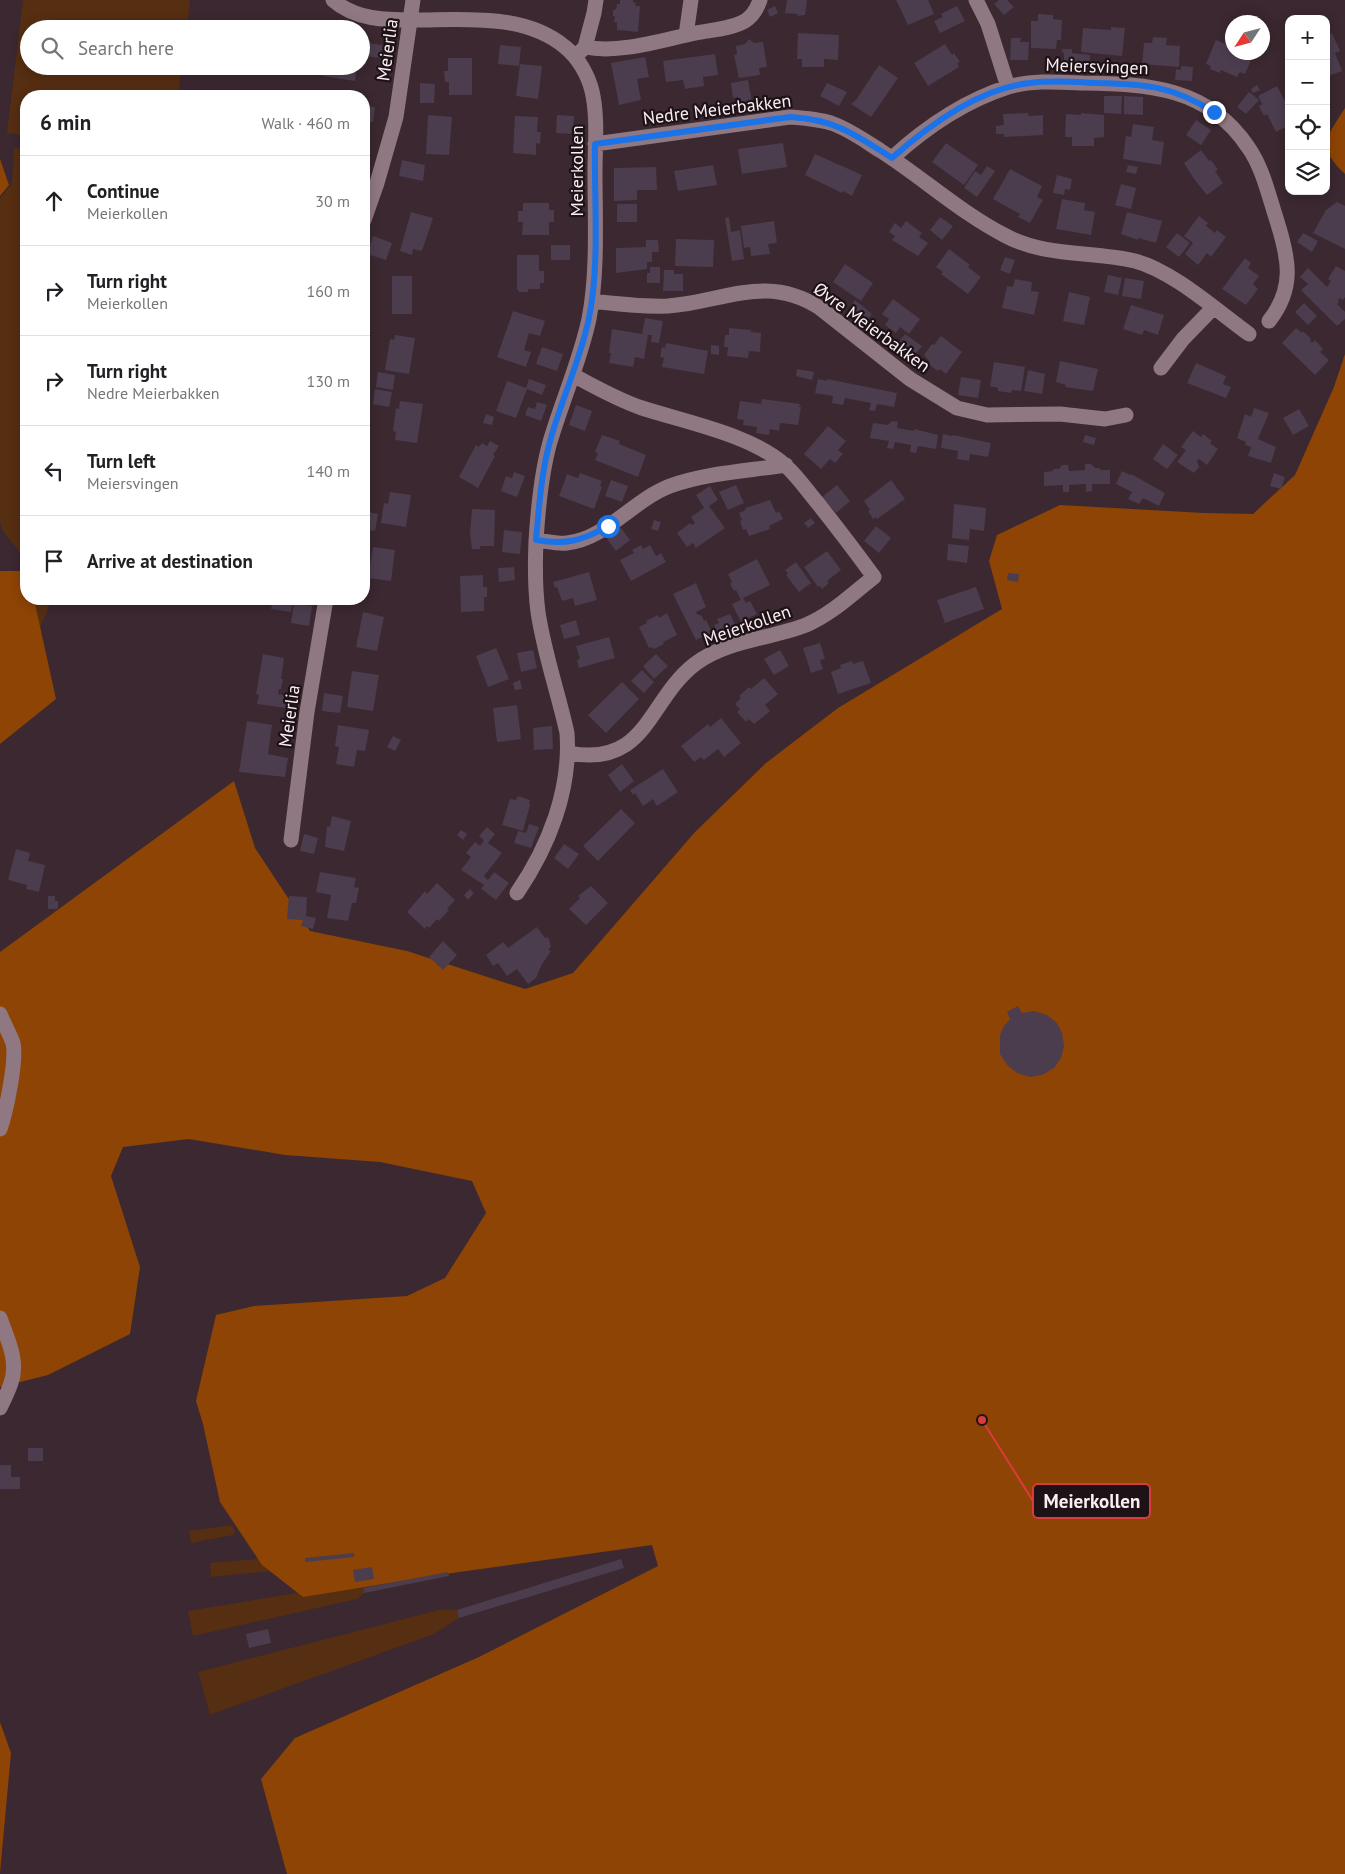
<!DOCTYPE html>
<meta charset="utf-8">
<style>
:root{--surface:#fff;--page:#f6f6f6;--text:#202124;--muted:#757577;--line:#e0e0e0}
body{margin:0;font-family:"PT Sans",sans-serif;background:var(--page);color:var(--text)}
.controls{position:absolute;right:15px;top:15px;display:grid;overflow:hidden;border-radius:10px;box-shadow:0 2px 12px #0003}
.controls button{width:45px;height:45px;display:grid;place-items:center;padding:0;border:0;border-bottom:1px solid var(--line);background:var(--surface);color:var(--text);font:25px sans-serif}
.compass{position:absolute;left:1225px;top:15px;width:45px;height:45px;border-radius:50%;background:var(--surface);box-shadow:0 2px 12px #0003;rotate:234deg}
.stop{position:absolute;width:15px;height:15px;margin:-11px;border:4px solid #1a73e8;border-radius:50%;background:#fff}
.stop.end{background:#1a73e8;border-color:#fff;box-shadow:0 1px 5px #0008}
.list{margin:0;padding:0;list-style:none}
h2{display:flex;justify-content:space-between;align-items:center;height:65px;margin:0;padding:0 20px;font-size:21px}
h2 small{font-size:16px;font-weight:400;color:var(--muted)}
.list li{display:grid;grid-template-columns:32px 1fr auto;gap:15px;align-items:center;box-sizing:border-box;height:90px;padding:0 20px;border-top:1px solid var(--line)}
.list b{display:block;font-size:19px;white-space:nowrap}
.list p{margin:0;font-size:16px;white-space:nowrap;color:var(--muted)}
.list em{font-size:16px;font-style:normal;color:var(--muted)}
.icon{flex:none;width:28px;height:28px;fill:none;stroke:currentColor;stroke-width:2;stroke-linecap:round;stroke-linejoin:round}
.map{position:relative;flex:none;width:1345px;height:1874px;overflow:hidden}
.search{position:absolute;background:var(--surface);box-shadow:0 2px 12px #0003;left:20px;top:20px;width:350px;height:55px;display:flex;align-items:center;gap:12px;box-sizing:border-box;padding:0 18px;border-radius:28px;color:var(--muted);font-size:19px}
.panel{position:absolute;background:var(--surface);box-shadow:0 2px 12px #0003;left:20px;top:90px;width:350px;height:515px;border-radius:20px}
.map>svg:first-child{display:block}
.green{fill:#562e12}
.forest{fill:#8e4404}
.building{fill:#4b3d4d}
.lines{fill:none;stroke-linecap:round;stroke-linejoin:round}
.street{stroke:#907882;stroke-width:15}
.route{stroke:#1a73e8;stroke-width:6}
.labels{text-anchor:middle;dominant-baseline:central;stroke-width:4.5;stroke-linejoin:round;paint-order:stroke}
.street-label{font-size:18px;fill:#fbedf3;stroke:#1d1317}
.leader{fill:none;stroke:#da3c3c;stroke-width:2}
.callout-dot{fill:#da3c3c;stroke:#1d1317;stroke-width:2}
.callout{fill:#1d1317;stroke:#da3c3c;stroke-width:2}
.callout-label{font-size:19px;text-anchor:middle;font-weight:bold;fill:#fbedf3}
</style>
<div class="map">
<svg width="1345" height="1874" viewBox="0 0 1345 1874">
<rect width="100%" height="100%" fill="#3b2830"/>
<path class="green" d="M23 0H190L187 29H29V66H182L178 96H26V136L7 133Z
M14 148 26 149V560L3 531 0 522V198L12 184Z
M34 599H52L40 628Z
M232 1525 235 1531 233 1535 191 1543 189 1531Z
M268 1558 271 1571 211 1577 210 1563Z
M357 1583 363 1588 364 1593 357 1599 193 1636 188 1611Z
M439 1610H457L459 1618 434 1634 210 1715 198 1672Z"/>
<path class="forest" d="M1345 108V174C1315 146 1327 137 1345 108Z
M0 159 9 185 0 196Z
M1345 354V1874H287L261 1779 295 1738 479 1657 658 1566 652 1545 452 1573 303 1597 262 1565 220 1502 203 1424 196 1401 216 1315 254 1306 407 1296 445 1278 486 1213 472 1181 380 1162 285 1155 189 1139 123 1147 111 1176 140 1267 130 1334 48 1375 0 1387V952L234 781 255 848 310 931 407 951 525 989 573 973 695 832 766 763 838 708 1002 609 989 561 997 535 1060 505 1204 513 1253 514 1295 475 1334 387Z
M0 571H26V599H34L56 699 0 744Z
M0 1722 11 1753 0 1873Z"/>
<path class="building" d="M620 0H633V2L636 3 635 6H640L638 32 617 30V22H614L615 16H613V10L616 9 617 4H620Z
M787 0H807L805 15 797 16 798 14 785 13Z
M896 0H928L934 14 908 25Z
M999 0H1007L1014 7 1004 15 994 4Z
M775 6 778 13 770 17 767 10Z
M957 6 965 21 940 33 934 21 943 17 941 14Z
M1038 14 1053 15V19L1062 20 1061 40H1057L1056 49 1031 48V21H1038Z
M1111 27 1125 28 1122 56 1081 52 1083 28 1111 30Z
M798 33 839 35 838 60 824 59V67H802V59H797Z
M1332 33 1340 51 1335 53 1342 71 1326 77V35Z
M1153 37 1167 38 1166 45 1180 46 1179 67 1142 64 1144 43H1152Z
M1011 38H1021L1020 42H1029L1028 60H1010Z
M749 39 754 43 763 42 767 67 759 68 760 75 739 78 734 55 737 54 736 46 745 44Z
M1216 40 1232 47V52H1246L1253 55 1245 74 1240 72 1237 77 1221 70 1220 73 1210 69 1211 66 1206 64Z
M367 43 383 45 380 58 365 56Z
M945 44 952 55 954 53 960 62 957 63 959 67 928 86 914 63Z
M500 45 521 47 519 66 498 64Z
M1062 49H1072V53L1090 55 1089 72 1070 71 1071 61H1068V68L1064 67V53L1062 52Z
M715 54 718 75 703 77 704 86 685 89 683 80 666 82 663 61Z
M645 57 649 77 637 79 641 100 619 105 611 63Z
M448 58H472V95H449V82H445L444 71H448Z
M520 64 542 66 538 99 516 96Z
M879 65 898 78 871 117 851 104 856 100Z
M325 66H357L355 81 323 76Z
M1181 66 1193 67 1192 81 1175 80 1176 69 1181 70Z
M748 80 752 101 739 103 738 97 733 98 731 83Z
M420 83 435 84 434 103H420Z
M827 83 847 92 839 106 820 96Z
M1257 85 1260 90 1253 93 1251 89Z
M1277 86 1289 109V125L1276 132 1267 114 1264 116 1259 106 1262 104 1258 96Z
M1249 92 1259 100 1246 114 1237 107Z
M1104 96H1122L1121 114 1104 113Z
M1124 96 1143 97V115L1124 114Z
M364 106 375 107 373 122 364 121Z
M1028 113 1029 116 1043 115V135L1004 137V134H996V126L1004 125 1003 114Z
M1081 113 1104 115V137L1094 138V146H1072V137H1065L1066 114 1081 115Z
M428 115 452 117 449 155 426 154Z
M557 115 574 116 573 134 556 133Z
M515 116 538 117 537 132H541L540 144 536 143V155L513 153Z
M1196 120 1211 130 1201 145 1186 135Z
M1133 124 1154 127 1152 140 1164 142 1161 165 1123 159 1126 136 1131 137Z
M783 143 787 167 742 174 738 149Z
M946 143 978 165 964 185 932 162Z
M1201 150 1209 161 1211 160 1218 170 1215 171 1223 183 1207 195 1194 179 1184 163Z
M815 154 862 175 852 196 843 191 842 193 805 175Z
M402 160 425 165 423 181 399 176Z
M713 165 717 185 678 191 674 171Z
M1128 165 1138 167 1136 174 1126 172Z
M987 166 995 171 977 197 964 188 975 171 981 175Z
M656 167 657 190H637V200L614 201V168Z
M1010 169 1042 186 1037 197 1043 200 1030 223 1018 217 1020 214 993 199Z
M1057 175 1072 179 1070 190 1065 189 1064 195 1053 193Z
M1121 184 1136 188 1131 209 1115 205Z
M1062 199 1085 203 1084 210 1095 212 1091 235 1056 229Z
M1337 202 1345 206V249L1313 233 1326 210Z
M523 203H549V210H554V222H549V235H522L523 222H518V211H523Z
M617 204H637V222H617Z
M411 212 433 218 423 248 421 251 413 249 412 255 400 251Z
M1127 212 1162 221 1156 243 1138 238V240L1121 234Z
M1199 216 1208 223 1206 226 1215 233 1217 230 1226 237 1211 257 1207 253 1198 265 1185 254 1193 243 1184 236Z
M729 217 731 232 740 230 744 259 732 261 725 218Z
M940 217 953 226 942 240 930 230Z
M774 221 777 243 768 244 770 254 751 256 750 247 744 248 741 226Z
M906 221 922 233 919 237 928 243 918 256 892 240 895 236 889 232 895 223 901 228Z
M1177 233 1190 243 1179 257 1166 247Z
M1303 233 1318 241 1312 252 1297 242Z
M373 236 392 243 386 260 367 254Z
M676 239 714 240 713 267 675 266Z
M646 240H658L659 252H652V262H647V269L616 273V248L646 247Z
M551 245H570V260H551Z
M949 249 970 265 968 267 981 277 968 294 941 274 943 272 936 267Z
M517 255H539V271H544V283H540V289H528V292H519L517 289Z
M1005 257 1015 260 1010 274 1000 270Z
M1245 258 1251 263 1248 268 1259 276 1253 284 1258 289 1246 305 1222 289Z
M845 264 873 283 861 301 833 282Z
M1336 266 1345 271V297L1343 300 1340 298 1338 300 1339 302 1337 304 1345 312V319L1337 326 1301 290 1308 284 1300 277 1308 268 1327 287 1331 281 1328 279Z
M650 267H660V283H647V273H650Z
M664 270H674V274H683V291H663Z
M1108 275 1122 278 1118 295 1104 292Z
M392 276H412V314H392Z
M1125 278 1144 281 1141 299 1122 296Z
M1015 279 1032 282 1031 291 1039 292 1034 315 1002 308 1007 286 1013 287Z
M1069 292 1090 297 1084 325 1063 321Z
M893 299 920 319 909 334 900 327 896 333 885 325 889 319 882 314Z
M855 300 872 314 868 319 866 318 862 325 846 314Z
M1304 303 1317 316 1308 325 1295 312Z
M1131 305 1164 315 1158 335 1144 330 1142 335 1123 329Z
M513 311 545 321 540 336 529 333 524 350 531 352 526 367 497 357Z
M645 318 663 321 659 343 651 342 652 335H648L644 359 635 357 633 367 609 363 611 353H609L612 329 642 334Z
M729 328 751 330V332L761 333 760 352 749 351 748 358 727 356 728 347H724L725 335H729Z
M1296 328 1302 333 1303 331 1311 339 1310 341 1312 343 1315 340 1323 349 1320 352 1329 360 1315 375 1282 343Z
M905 334 922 346 910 361 894 349Z
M395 335 415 338 409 374 385 370 390 339 394 340Z
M941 336 962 352 946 374 940 369 938 371 928 364 930 362 924 355 932 344 934 345Z
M666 343 708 351 704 374 662 367 664 358 660 357 662 347 665 348Z
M711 345 719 346V355L711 354Z
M542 347 563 354 557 371 536 364Z
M1060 361 1098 369 1093 391 1065 387 1066 385 1056 382Z
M994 362 1025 367 1021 391 1012 390 1011 393 998 391V388L990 386Z
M1196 363 1226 376 1223 384 1231 387 1226 398 1187 383Z
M797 369 814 372 812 380 796 376Z
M1028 370 1045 374 1042 394 1024 391Z
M378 372 395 375 393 390 376 387Z
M961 377 981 380 978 398 958 395Z
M529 379 546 385 542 395 527 389 516 418 496 411 507 381 526 388Z
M818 379 827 381V379L897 393 894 407 877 404 875 411 869 410 871 403 845 398 843 405 832 403 833 396 815 393Z
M375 389 392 392 389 407 373 404Z
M762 399 800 404 799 407H801L798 425 780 423 779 431 770 429 769 435 756 433 757 427 743 425 744 420 737 419 740 401 761 404Z
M400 401 423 404 417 443 395 440 396 432 393 431 396 408 399 409Z
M537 402 547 405 541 421 525 415 528 407 535 409Z
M576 405 592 411 585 431 569 425Z
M1254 408 1269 413 1258 439 1276 447 1271 463 1248 456 1251 447 1245 445 1246 442 1237 438 1245 414 1251 417Z
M1299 409 1309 426 1293 435 1283 418Z
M486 414 494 417 492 425 483 423Z
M892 421 898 422 897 428 914 431V429L938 435 936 449 918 446 916 453 910 452 911 445 895 442 893 449 887 448 889 441 870 438 873 423 888 425Z
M828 426 846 441 838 450 843 454 835 463 830 459 821 469 804 454Z
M1193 431 1201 437 1203 434 1212 441 1210 443 1218 449 1207 465 1199 459 1197 461 1199 467 1194 473 1177 462 1186 450 1181 447Z
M943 434 952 436 953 435 991 443 988 457 970 454 969 461 957 459 958 451 941 448Z
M602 435 620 441 619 444 646 455 638 477 595 460 598 453 595 452Z
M1085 435 1096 438 1094 445 1083 442Z
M490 441 499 446 493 455 495 456 478 488 459 477 476 445 479 447 482 443 487 446Z
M1163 444 1178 455 1167 469 1153 459Z
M1085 464H1091L1095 468H1100V470H1110V484H1092V491L1086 492V484L1069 485V492H1063V485L1044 486V472L1053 471V469H1059L1062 465H1068L1069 471 1085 470Z
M1122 471 1130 475 1131 474 1165 493 1159 506 1143 498 1139 504 1128 499 1132 492 1116 484Z
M514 472 525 476 517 497 501 491 506 476 512 478Z
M580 473 602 481 600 486 602 487 594 509 559 496 567 474 578 478Z
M1274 473 1285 477 1281 489 1270 486Z
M611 480 628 486 622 502 605 496Z
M891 480 905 499 877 519 876 517 873 519 868 511 870 510 864 501Z
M736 485 744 503 728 510 719 492Z
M837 485 850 501 836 513 822 497Z
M710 486 718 500 709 506 725 528 696 548 693 543 687 547 677 533 690 523 692 525 695 523 691 517 704 508 696 495Z
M390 492 411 495 406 527 381 523 384 503 388 504Z
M770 500 776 513 779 511 783 519 769 526 770 529 749 536 746 529 743 530 740 521 742 520 739 513 746 510 745 508Z
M954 504 986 508 984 531 970 529 969 540 952 538Z
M472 509 495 510 494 546H480V549H472L470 534Z
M364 511 378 514 375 531 364 529Z
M811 518 815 523 808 528 804 523Z
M654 520 661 522 658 531 651 529Z
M876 526 891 538 879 553 864 541Z
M621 528 630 540 616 551 607 539Z
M504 530 522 532 520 554 502 552Z
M948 544 969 546 967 563 947 560Z
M641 545 643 549 650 545 656 556 661 553 666 562 631 581 620 560 634 553 632 550Z
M373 547 395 550 391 581 368 578 367 585H364V572L369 573Z
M827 551 841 570 827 581 829 583 822 589 820 586 818 587 804 567Z
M757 559 770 585 743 598 746 603 750 601 757 614 741 622 732 604 741 600 736 590 734 591 730 584 732 582 728 574Z
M796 562 811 583 799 592 786 575 788 573 785 570Z
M514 567 515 580 499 582 498 568Z
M589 572 597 600 575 606 573 598 562 601 557 587 555 588 553 582Z
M1008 573 1019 574 1018 582 1007 580Z
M483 575V587H487V597H484V611L461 612 460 576Z
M696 583 706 607 696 612 697 614 702 616 704 621 706 620 711 630H709L711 633 696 640 673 594Z
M976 587 984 609 945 623 937 600Z
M273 599H293L291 612 271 609Z
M294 603 312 606 309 626 291 623Z
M363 612 384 617 377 651 356 647Z
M667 613 677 635 663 642 664 644 654 649 652 647 649 648 639 627 647 623 646 621 658 615 659 618Z
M730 614 736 627 719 635 714 625 719 623 717 619Z
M576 620 580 635 564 639 560 625Z
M609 637 615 658 579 668 577 660 580 659 576 646Z
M820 643 825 659 820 660 823 669 811 673 803 648Z
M496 648 509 679 488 687 476 656Z
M533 650 537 668 521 672 517 653Z
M780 650 789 666 774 675 764 659Z
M263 654 284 658 281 679H283L281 689H279L278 694 288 696 286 708 257 704 259 695 256 694Z
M656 654 668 666 654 679 643 666Z
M852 661 853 664 863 661 871 683 838 694 831 672 841 668 840 665Z
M642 670 654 682 644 693 631 681Z
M352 671 379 675 373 711 347 707Z
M764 678 778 694 765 705 770 711 754 724 749 719 746 722 737 712 740 709 735 704 741 698 739 696 749 687 751 689Z
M520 680 522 689 515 690 513 683Z
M622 682 639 699 606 733 588 715Z
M324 693 343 696 340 713 322 711Z
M517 705 521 739 497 742 493 708Z
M721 718 741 743 724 757 718 749 704 760 701 757 694 762 681 746 708 724 710 727Z
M247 721 272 725 268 754 288 758 285 777 239 772Z
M338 725 369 730 365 751 357 750 354 767 336 764 339 747 335 746Z
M552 726 553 749 534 750 533 728Z
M393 736 401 740 395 751 387 747Z
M622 764 634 781 620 792 608 775Z
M663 769 678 792 657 806 653 799 643 806 635 793 633 795 630 790Z
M518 796 530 800 529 804 530 805 523 831 502 825 510 799 516 800Z
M621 809 635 823 598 861 583 846Z
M332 816 351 821 344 851 325 847 327 826 330 827Z
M529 824 539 827 531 848 514 843 518 831 526 833Z
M487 827 495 834 488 843 502 853 484 876 488 880 494 872 509 883 496 900 481 889 484 885 461 870 471 857 466 853 475 842 480 846 484 840 479 836Z
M461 830 467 834 463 840 457 835Z
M304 834 318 838 314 854 300 851Z
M564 844 579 854 568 869 554 858Z
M16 849 30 853 28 861 45 865 39 892 26 889 27 885 8 880Z
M320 872 356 878 354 887 359 888 356 903H352L348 921 327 918 331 895 316 892Z
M437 883 455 900 447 909 449 910 439 921 437 919 429 928 427 926 425 929 407 912 425 891 427 894Z
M591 886 608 903 586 925 569 909 580 898 578 896Z
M470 889 474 893 468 900 464 895Z
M48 896H55V901H58V909H48Z
M289 896 307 897 306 916 316 918 313 929 301 926 303 920 287 919Z
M537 927 545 938 547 937 549 939 551 947 548 950 551 951 541 966 536 978 528 984 517 969 507 976 498 963 493 966 486 955 503 942 508 948Z
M443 941 457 955 443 970 429 957Z
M1018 1006 1022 1013 1034 1011 1047 1015 1057 1023 1062 1033 1064 1046 1061 1058 1054 1068 1042 1075 1030 1077 1017 1073 1007 1065 1000 1054V1035L1004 1026 1010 1019 1007 1012Z
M28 1448H43V1461H28Z
M0 1465H11V1477H20V1489H0Z
M354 1553V1557L305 1562V1558Z
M621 1559 624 1568 459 1618 457 1610Z
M372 1567 374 1579 355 1582 353 1570Z
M448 1572 449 1576 364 1593 363 1588Z
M268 1629 271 1643 249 1648 246 1634Z"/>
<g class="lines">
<path class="street" d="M333 0C356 20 385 20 414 20 464 20 524 13 565 47 578 57 588 75 592 91 598 117 595 146 595 172 595 220 598 272 589 319 580 361 562 401 550 442 541 474 538 508 536 541 535 564 535 589 538 612 544 653 558 692 567 733 571 790 549 846 517 893
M976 0 988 24 1008 87
M686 35 691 0
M585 47 594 13 596 0
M575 57 585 47C620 54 662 40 696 33 711 30 731 29 745 21 753 16 757 9 760 0
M595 144 790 117C804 118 818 119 831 123 849 129 865 141 881 151 923 178 961 213 1006 236 1045 257 1092 251 1135 261 1173 271 1217 311 1249 334
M892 158C925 128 964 101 1008 87 1032 80 1058 82 1083 83 1148 84 1208 87 1248 147 1263 168 1269 197 1277 221 1289 259 1295 288 1269 321
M364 220 377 183 396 117 413 0
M592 301C617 304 643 307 668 306 724 302 766 273 820 308L910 379 957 408 987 415 1060 414 1105 419 1126 415
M1161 368 1183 339 1213 308
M537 540C546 541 557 544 567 543 606 539 633 500 670 486 706 473 747 471 786 465
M569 753C647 768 648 700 695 664 727 640 770 639 806 625 832 614 852 594 874 577 855 551 836 526 816 501 806 489 797 476 786 466 753 435 685 422 642 408 618 400 595 387 573 375
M291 840 307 712 326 599
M0 1014C4 1024 10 1034 13 1043 17 1060 6 1112 0 1129
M0 1318C7 1338 19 1361 11 1383 8 1392 4 1400 0 1408"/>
</g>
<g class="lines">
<path class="route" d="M608 526C582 541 566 545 536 540 539 508 541 476 549 445 560 402 580 362 589 318 600 263 594 200 595 144L790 117C834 119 856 135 892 158 928 126 980 88 1030 83 1052 80 1075 82 1098 83 1146 84 1172 86 1214 112"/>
</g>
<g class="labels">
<g class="street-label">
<text transform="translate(387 50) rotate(-82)">Meierlia</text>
<text transform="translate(1097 66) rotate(2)">Meiersvingen</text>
<text transform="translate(717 109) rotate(-7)">Nedre Meierbakken</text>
<text transform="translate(576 171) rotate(-90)">Meierkollen</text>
<text transform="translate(872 327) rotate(36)">Øvre Meierbakken</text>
<text transform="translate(747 625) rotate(-19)">Meierkollen</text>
<text transform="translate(289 716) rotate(-82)">Meierlia</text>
</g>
</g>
<path class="leader" d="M982 1420L1033 1501"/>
<circle class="callout-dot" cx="982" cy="1420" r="5"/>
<rect class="callout" x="1033" y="1484" width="117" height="34" rx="5"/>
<g class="callout-label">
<text x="1092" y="1508">Meierkollen</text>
</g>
</svg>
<div class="controls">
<button>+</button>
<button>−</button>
<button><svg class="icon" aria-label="locate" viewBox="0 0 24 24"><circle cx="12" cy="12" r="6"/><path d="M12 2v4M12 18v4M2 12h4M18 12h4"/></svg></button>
<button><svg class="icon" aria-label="layers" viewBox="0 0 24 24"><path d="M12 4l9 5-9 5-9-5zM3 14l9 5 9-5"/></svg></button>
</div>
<svg class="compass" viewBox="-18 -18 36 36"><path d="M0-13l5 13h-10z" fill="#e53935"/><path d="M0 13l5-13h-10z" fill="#757577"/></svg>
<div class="stop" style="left:608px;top:526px"></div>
<div class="stop end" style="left:1214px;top:112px"></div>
<div class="search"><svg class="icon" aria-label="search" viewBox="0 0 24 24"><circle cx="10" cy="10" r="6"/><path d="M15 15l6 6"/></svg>Search here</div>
<section class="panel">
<h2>6 min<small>Walk · 460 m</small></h2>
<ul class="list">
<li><svg class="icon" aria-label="ahead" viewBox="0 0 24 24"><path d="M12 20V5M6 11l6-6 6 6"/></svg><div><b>Continue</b><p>Meierkollen</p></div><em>30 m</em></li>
<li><svg class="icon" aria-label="right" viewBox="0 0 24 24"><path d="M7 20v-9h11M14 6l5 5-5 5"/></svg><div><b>Turn right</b><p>Meierkollen</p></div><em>160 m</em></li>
<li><svg class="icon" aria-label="right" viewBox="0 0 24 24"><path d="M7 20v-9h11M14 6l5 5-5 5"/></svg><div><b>Turn right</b><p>Nedre Meierbakken</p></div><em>130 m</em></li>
<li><svg class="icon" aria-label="left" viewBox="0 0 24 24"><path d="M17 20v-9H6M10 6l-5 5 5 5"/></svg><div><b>Turn left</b><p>Meiersvingen</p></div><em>140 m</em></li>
<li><svg class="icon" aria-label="arrive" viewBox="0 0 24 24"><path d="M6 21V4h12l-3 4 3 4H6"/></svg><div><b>Arrive at destination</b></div></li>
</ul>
</section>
</div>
